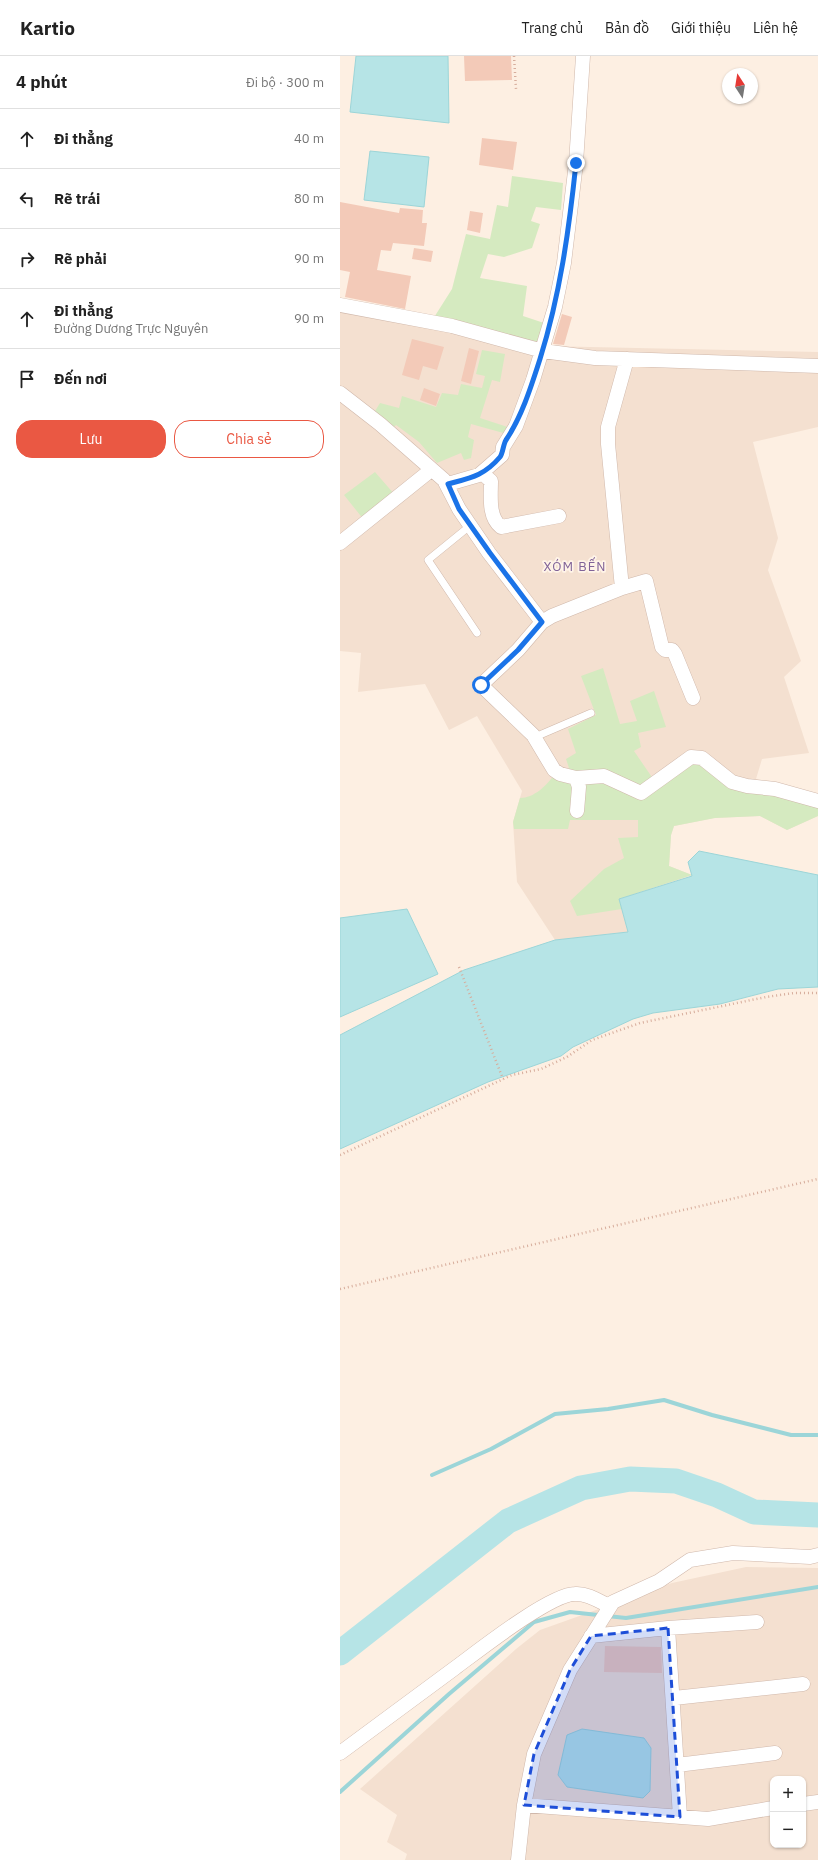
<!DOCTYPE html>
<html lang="vi">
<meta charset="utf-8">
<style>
:root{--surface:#fff;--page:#f6f6f6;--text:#222;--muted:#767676;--line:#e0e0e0;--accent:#ea5843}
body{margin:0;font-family:"IBM Plex Sans",sans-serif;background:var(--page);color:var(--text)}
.controls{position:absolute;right:12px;bottom:12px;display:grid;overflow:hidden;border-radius:8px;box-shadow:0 1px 3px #0004}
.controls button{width:36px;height:36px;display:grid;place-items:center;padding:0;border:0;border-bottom:1px solid var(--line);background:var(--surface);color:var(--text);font:20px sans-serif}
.compass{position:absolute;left:382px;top:12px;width:36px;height:36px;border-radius:50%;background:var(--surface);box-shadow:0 1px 3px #0004;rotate:348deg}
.stop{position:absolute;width:12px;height:12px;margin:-9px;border:3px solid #1a73e8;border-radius:50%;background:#fff}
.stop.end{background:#1a73e8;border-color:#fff;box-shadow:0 1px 4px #0008}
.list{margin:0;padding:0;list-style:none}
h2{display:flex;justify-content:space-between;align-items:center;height:52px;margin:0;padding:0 16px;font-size:17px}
h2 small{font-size:13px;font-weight:400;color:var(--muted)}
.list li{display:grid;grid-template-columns:26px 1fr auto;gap:12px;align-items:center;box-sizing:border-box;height:60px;padding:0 16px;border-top:1px solid var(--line)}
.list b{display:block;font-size:15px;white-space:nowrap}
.list p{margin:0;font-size:13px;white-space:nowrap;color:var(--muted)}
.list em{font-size:13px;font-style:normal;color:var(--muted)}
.actions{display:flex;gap:8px;padding:12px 16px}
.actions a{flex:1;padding:9px 0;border:1px solid var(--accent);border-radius:16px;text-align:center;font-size:14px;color:var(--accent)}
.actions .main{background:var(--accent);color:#fff}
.icon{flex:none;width:22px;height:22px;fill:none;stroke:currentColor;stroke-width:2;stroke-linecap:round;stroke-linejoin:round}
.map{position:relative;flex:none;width:478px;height:1804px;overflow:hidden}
header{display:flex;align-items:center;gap:24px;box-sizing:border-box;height:56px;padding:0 20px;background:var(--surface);border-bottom:1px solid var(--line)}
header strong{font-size:19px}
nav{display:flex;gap:22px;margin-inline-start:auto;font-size:14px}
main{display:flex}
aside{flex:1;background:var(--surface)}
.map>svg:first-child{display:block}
.residential{fill:#f4e0d0;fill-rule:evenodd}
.green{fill:#d5eac0}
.water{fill:#b6e4e6;stroke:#9cd5d8}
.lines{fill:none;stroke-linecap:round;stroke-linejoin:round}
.stream{stroke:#9cd5d8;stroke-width:4}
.river{stroke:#b6e4e6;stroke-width:25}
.building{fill:#f3cab8}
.service-casing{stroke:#d0b8ab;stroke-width:8}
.minor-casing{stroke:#d0b8ab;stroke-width:15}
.path{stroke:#d7ad9c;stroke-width:2.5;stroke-dasharray:1 3;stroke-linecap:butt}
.service{stroke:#fff;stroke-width:7}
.minor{stroke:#fff;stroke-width:14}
.route{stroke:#1a73e8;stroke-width:5}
.marked{fill:#1d4ed8;fill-opacity:0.2;stroke:#1d4ed8;stroke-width:3;stroke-dasharray:8 5;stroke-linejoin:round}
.labels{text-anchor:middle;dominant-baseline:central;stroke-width:3.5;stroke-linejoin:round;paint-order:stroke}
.quarter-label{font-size:13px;letter-spacing:1px;fill:#816398;stroke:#fff4e8}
</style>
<header>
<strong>Kartio</strong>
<nav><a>Trang chủ</a><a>Bản đồ</a><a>Giới thiệu</a><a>Liên hệ</a></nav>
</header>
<main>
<aside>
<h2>4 phút<small>Đi bộ · 300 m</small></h2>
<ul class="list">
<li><svg class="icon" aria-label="ahead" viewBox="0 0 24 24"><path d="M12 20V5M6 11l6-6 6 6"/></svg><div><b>Đi thẳng</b></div><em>40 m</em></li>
<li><svg class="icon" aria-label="left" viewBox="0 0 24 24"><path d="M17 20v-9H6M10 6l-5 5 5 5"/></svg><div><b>Rẽ trái</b></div><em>80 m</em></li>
<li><svg class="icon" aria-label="right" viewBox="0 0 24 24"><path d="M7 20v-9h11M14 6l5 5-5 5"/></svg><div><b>Rẽ phải</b></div><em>90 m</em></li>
<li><svg class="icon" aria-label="ahead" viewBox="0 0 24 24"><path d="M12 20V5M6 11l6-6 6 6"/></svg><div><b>Đi thẳng</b><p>Đường Dương Trực Nguyên</p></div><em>90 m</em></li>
<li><svg class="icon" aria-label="arrive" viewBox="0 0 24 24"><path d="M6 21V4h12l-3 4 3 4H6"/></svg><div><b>Đến nơi</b></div></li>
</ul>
<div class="actions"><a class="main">Lưu</a><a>Chia sẻ</a></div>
</aside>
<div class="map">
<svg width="478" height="1804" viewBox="0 0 478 1804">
<rect width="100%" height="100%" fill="#fdefe2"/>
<path class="residential" d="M0 245 204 290 478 296V371L413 386 438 482 428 514 461 605 444 621 469 697 422 703 416 723 478 744V760L447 774 420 760 374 762 334 770 331 779 329 810 352 819 279 843 288 876 215 884 177 826 173 766 182 735 137 660 109 674 85 628 18 636 21 597 0 595Z
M406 1511 478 1512V1804H65L67 1798 47 1786 57 1759 20 1733 176 1593 200 1574 332 1527ZM433 1723H463V1789H433Z"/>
<path class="green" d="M172 120 223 127 221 154 196 151 191 165 200 168 192 192 164 201 148 198 140 222 187 230 183 260 207 268 198 286 93 263 112 233 126 178 150 183 157 149 168 151Z
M142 294 165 298 160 326 152 324 140 362 171 372 167 378 131 368 128 381 134 384 131 402 124 404 121 397 97 407 79 386 56 369 53 372 35 355 40 347 59 352 62 340 96 351 102 337 118 339 121 328 142 332 145 320 136 318Z
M35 416 55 439 24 464 4 439Z
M263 612 280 668 297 665 290 645 314 635 326 671 298 677 301 691 294 695 318 730 352 704 380 721 478 746V760L447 774 420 760 375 762 334 770 331 779 329 810 352 819 279 843 282 853 237 860 230 845 264 813 284 802 278 782 298 781V764H230L228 773H174L173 766 180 742C194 742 206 730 214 719L231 718 226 703 236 697 228 673 256 659 241 620Z"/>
<path class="water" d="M16 0H108L109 67 10 56Z
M30 95 89 101 84 151 24 144Z
M359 795 478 819V931L438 933 380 948 313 957 293 963 233 991 221 1000 148 1026 0 1093V979L124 914 215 884 288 876 279 843 352 820 348 806Z
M67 853 98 918 0 961V862Z
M242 1673 304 1682 311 1692 310 1735 303 1742 227 1731 218 1719 227 1679Z"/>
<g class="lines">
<path class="stream" d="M92 1419 151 1393 215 1358 268 1353 324 1344 372 1359 451 1379H478
M0 1736 109 1638 194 1566 230 1556 286 1562 478 1531"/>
<path class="river" d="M0 1597 168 1465 241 1432 290 1423 336 1425 377 1439 414 1456 478 1459"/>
</g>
<path class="building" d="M124 0H171L172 24 125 25Z
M142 82 177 86 173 114 139 109Z
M0 146 59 157 60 152 83 154 82 167H87L84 190 53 187 51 195 41 194 37 214 71 220 65 253 5 241 10 216 0 214Z
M130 155 143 157 140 177 127 174Z
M74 192 93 195 91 206 72 203Z
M222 258 232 261 224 289 213 288Z
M72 283 104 291 97 314 83 310 79 324 62 319Z
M129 292 139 295 131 328 121 325Z
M84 332 100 338 96 350 80 344Z
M265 1590 321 1591 322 1617 264 1616Z"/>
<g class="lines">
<g class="service-casing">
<path id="service" d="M131 469 88 504 137 577
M195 681 251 657"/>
</g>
<g class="minor-casing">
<path id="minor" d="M0 249 112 270 203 295 255 302 478 310
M0 337 40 368 104 424 119 453 149 497 202 566
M142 417 151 425C151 440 148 461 161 471L219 460
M108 428 139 419 162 399 163 391 176 370 193 324 215 251 224 207 236 107 243 0
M0 487 91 414
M282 532 268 388V371L287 303
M236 722 264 720 301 737 351 701 362 702 392 726 407 730 435 733 478 745
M237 755 239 731 236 722 220 718 214 714 193 679 141 629 178 594 202 566 212 560 282 532 306 525 322 591 325 594H332L335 598 353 642
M328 1572 340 1761
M251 1580 328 1572 417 1566
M334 1642 463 1628
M0 1697C38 1669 77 1640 115 1612 138 1595 210 1538 235 1538 247 1537 259 1545 269 1550
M337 1709 435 1697
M463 1748 478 1746
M184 1749 368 1763 433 1752
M178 1804 184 1749 194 1698 230 1614 273 1546 319 1525 350 1504 393 1497 470 1501 478 1499"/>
</g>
<path class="path" d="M174 0 176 33
M119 911 163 1023
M0 1099 172 1019 201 1013 227 1001 252 984 300 967 426 941 454 937H478
M0 1233 478 1123"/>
<use href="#service" class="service"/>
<use href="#minor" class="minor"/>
</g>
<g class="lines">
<path class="route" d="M141 629 178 594 202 566 150 497 119 453 108 428C130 422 144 420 160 401 163 397 163 389 166 384 182 360 191 331 200 303 220 239 229 174 236 107"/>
</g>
<path class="marked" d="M328 1572 340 1761 184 1749 194 1698 230 1614 251 1580Z"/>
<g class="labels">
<g class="quarter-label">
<text x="235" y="510">XÓM BẾN</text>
</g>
</g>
</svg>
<div class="controls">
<button>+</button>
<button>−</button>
</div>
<svg class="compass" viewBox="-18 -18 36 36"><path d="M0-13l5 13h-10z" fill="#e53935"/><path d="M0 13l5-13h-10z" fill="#767676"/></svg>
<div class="stop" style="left:141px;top:629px"></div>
<div class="stop end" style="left:236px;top:107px"></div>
</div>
</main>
